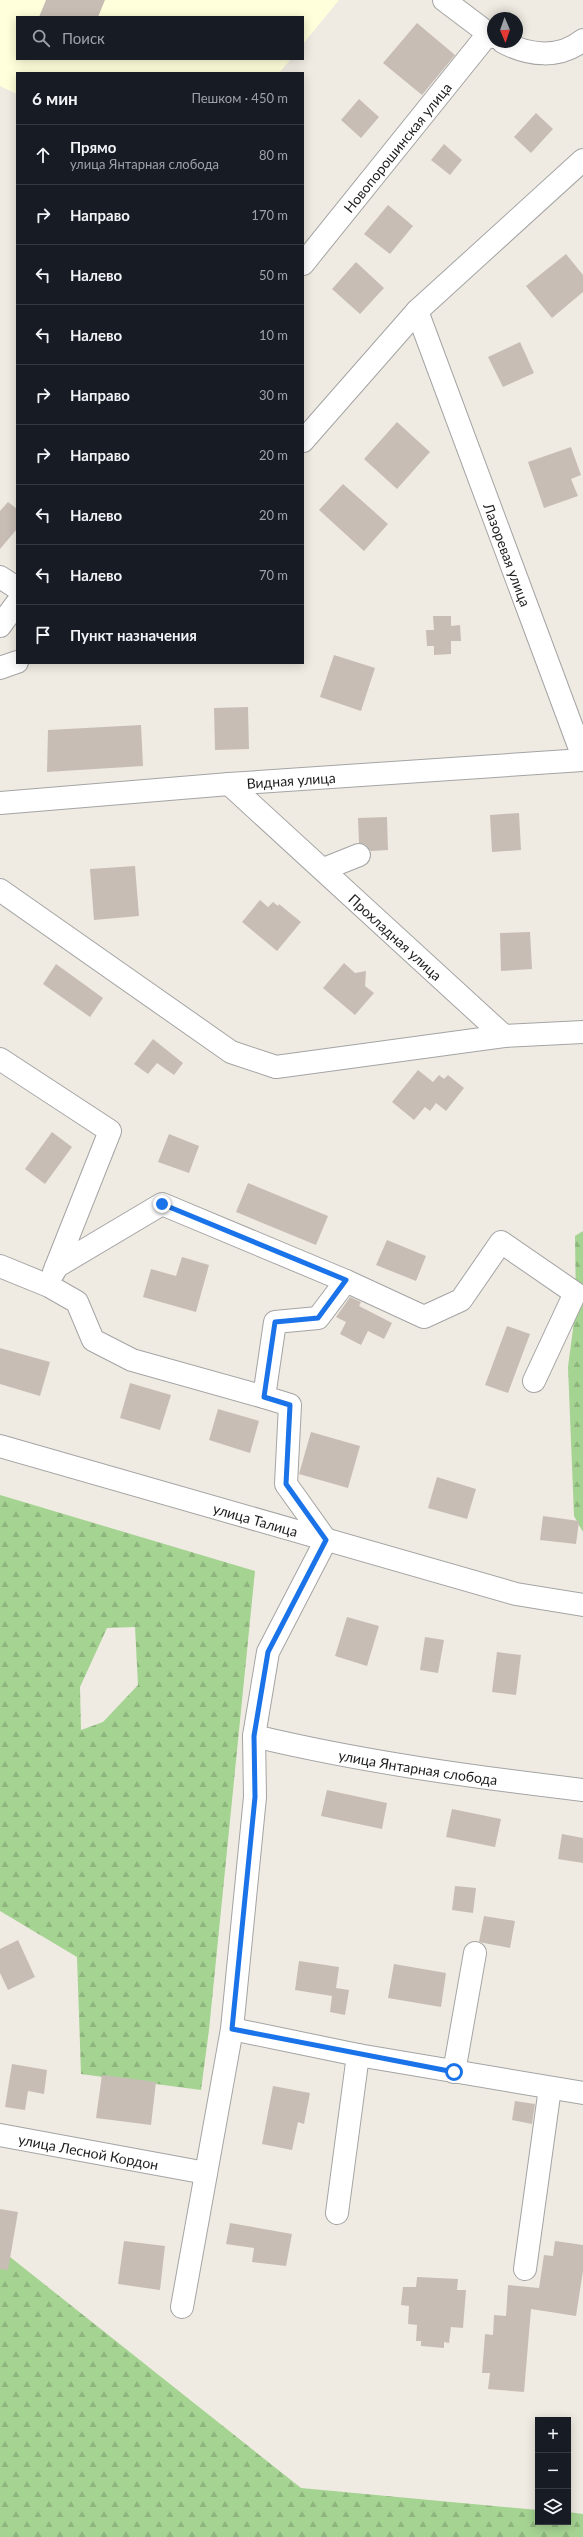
<!DOCTYPE html>
<html lang="ru">
<meta charset="utf-8">
<style>
:root{--surface:#171b24;--page:#20242c;--text:#f1f3f6;--muted:#9ea1a6;--line:#363941}
body{margin:0;font-family:Lato,sans-serif;background:var(--page);color:var(--text)}
.controls{position:absolute;right:12px;bottom:12px;display:grid;overflow:hidden;border-radius:0px;box-shadow:0 2px 10px #0003}
.controls button{width:36px;height:36px;display:grid;place-items:center;padding:0;border:0;border-bottom:1px solid var(--line);background:var(--surface);color:var(--text);font:20px sans-serif}
.compass{position:absolute;left:487px;top:12px;width:36px;height:36px;border-radius:50%;background:var(--surface);box-shadow:0 2px 10px #0003;rotate:178deg}
.stop{position:absolute;width:12px;height:12px;margin:-9px;border:3px solid #1a73e8;border-radius:50%;background:#fff}
.stop.end{background:#1a73e8;border-color:#fff;box-shadow:0 1px 4px #0008}
.list{margin:0;padding:0;list-style:none}
h2{display:flex;justify-content:space-between;align-items:center;height:52px;margin:0;padding:0 16px;font-size:17px}
h2 small{font-size:13px;font-weight:400;color:var(--muted)}
.list li{display:grid;grid-template-columns:26px 1fr auto;gap:12px;align-items:center;box-sizing:border-box;height:60px;padding:0 16px;border-top:1px solid var(--line)}
.list b{display:block;font-size:15px;white-space:nowrap}
.list p{margin:0;font-size:13px;white-space:nowrap;color:var(--muted)}
.list em{font-size:13px;font-style:normal;color:var(--muted)}
.icon{flex:none;width:22px;height:22px;fill:none;stroke:currentColor;stroke-width:2;stroke-linecap:round;stroke-linejoin:round}
.map{position:relative;flex:none;width:583px;height:2537px;overflow:hidden}
.search{position:absolute;background:var(--surface);box-shadow:0 2px 10px #0003;left:16px;top:16px;width:288px;height:44px;display:flex;align-items:center;gap:10px;box-sizing:border-box;padding:0 14px;border-radius:0px;color:var(--muted);font-size:15px}
.panel{position:absolute;background:var(--surface);box-shadow:0 2px 10px #0003;left:16px;top:72px;width:288px;height:592px;border-radius:0px}
.map>svg:first-child{display:block}
.education{fill:#ffffdb}
.forest{fill:url(#forest-firs);fill-rule:evenodd}
.building{fill:#c8bdb5}
.lines{fill:none;stroke-linecap:round;stroke-linejoin:round}
.minor-casing{stroke:#a4a4a4;stroke-width:24}
.minor{stroke:#fff;stroke-width:22}
.route{stroke:#1a73e8;stroke-width:5}
.labels{text-anchor:middle;dominant-baseline:central;stroke-width:3.5;stroke-linejoin:round;paint-order:stroke}
.street-label{font-size:14px;fill:#1d1d1d;stroke:#fff}
</style>
<div class="map">
<svg width="583" height="2537" viewBox="0 0 583 2537">
<defs>
<pattern id="forest-firs" width="22" height="20" patternUnits="userSpaceOnUse"><rect width="22" height="20" fill="#a5d392"/><path d="M5 1l3.5 6h-7zM16 11l3.5 6h-7z" fill="#8eb57d"/></pattern>
</defs>
<rect width="100%" height="100%" fill="#efebe2"/>
<path class="education" d="M0 0H339L303 44V17H17V59H291L279 73H17V94L0 86Z"/>
<path class="forest" d="M583 1231V1532L574 1516 568 1367 576 1306 575 1236Z
M0 1495 255 1571 209 2030 201 2090 81 2074 77 1957 0 1911ZM135 1627 138 1685 103 1722 81 1730 80 1687 107 1628Z
M0 2249 301 2488 538 2510V2522H568V2512L583 2514V2537H0Z"/>
<path class="building" d="M46 0H105L98 17H39Z
M417 23 455 55 422 95 383 63Z
M359 99 379 117 361 138 341 120Z
M536 113 553 129 531 153 514 137Z
M444 144 462 160 450 175 431 160Z
M388 205 413 226 390 254 364 234Z
M566 254 583 275V292L552 318 526 286Z
M356 262 384 288 360 314 332 289Z
M520 342 534 373 503 387 488 357Z
M397 422 430 452 397 489 364 459Z
M571 447 581 475 571 479 578 496 544 508 528 462Z
M343 484 388 524 364 551 319 510Z
M8 502 17 509V529L0 549V511Z
M433 616H451V626L460 625 461 641H451V654L434 655V646H427L426 630H434Z
M334 655 375 668 361 711 320 697Z
M248 707 249 749 215 750 214 708Z
M141 725 143 766 47 772 48 730Z
M519 813 521 850 492 852 490 815Z
M387 817 388 850 371 851 366 845 359 843 358 818Z
M135 866 139 916 94 920 90 869Z
M260 900 268 907 273 902 278 906 279 904 301 922 277 951 242 922Z
M530 932 532 969 501 971 500 933Z
M344 963 355 973 366 971 365 986 374 993 355 1015 323 988Z
M56 964 103 998 90 1017 43 984Z
M153 1039 183 1063 174 1075 157 1063 148 1074 134 1064Z
M418 1070 433 1082 439 1075 444 1079 448 1075 464 1088 446 1111 436 1103 430 1111 425 1107 414 1120 392 1102Z
M52 1132 72 1147 45 1184 25 1169Z
M169 1134 199 1146 189 1173 158 1162Z
M248 1183 328 1216 316 1245 236 1212Z
M387 1240 426 1256 416 1281 376 1265Z
M182 1257 209 1265 196 1312 143 1297 151 1269 176 1276Z
M350 1297 361 1302 359 1306 392 1323 384 1339 368 1331 361 1345 340 1334 346 1322 336 1317Z
M507 1326 530 1334 508 1393 485 1385Z
M0 1348 50 1362 40 1396 0 1384Z
M130 1383 171 1395 160 1430 120 1418Z
M218 1409 259 1421 250 1453 209 1440Z
M311 1432 360 1446 348 1488 299 1474Z
M437 1477 476 1489 467 1519 428 1508Z
M543 1516 579 1521 576 1544 540 1540Z
M347 1617 379 1626 367 1666 335 1656Z
M425 1637 444 1640 438 1673 420 1670Z
M497 1652 521 1655 516 1695 492 1692Z
M327 1790 387 1803 382 1829 321 1816Z
M452 1809 501 1819 495 1847 446 1837Z
M562 1834 583 1838V1863L558 1859Z
M455 1886 476 1888 473 1913 452 1910Z
M484 1916 515 1921 510 1948 479 1942Z
M18 1940 35 1977 8 1990 0 1973V1949Z
M299 1961 339 1967 336 1988 349 1990 345 2015 330 2012 332 1996 295 1990Z
M394 1964 446 1973 441 2007 388 1998Z
M12 2064 47 2070 44 2094 28 2091 25 2110 5 2107Z
M102 2075 156 2082 151 2125 96 2118Z
M273 2086 310 2093 304 2124 298 2122 292 2150 262 2144Z
M515 2101 535 2104 532 2124 512 2120Z
M0 2209 18 2212 8 2270 0 2269Z
M230 2223 292 2234 286 2266 252 2262 254 2248 226 2244Z
M124 2241 165 2246 160 2290 118 2284Z
M555 2241 583 2245V2271L576 2316 531 2309 524 2392 488 2389 490 2373H482L485 2334 493 2335 494 2315 506 2316 508 2285 539 2288 544 2255 553 2256Z
M417 2277 458 2279 457 2290H466L463 2328 451 2327 449 2343 444 2342V2348L421 2346V2341H416L417 2325 408 2324 409 2306 401 2305 403 2287H416Z"/>
<g class="lines">
<g class="minor-casing">
<g id="minor">
<path d="M444 0 493 37"/>
<path d="M503 42C529 56 560 59 583 40"/>
<path id="s1" d="M303 264 488 34"/>
<path id="s2" d="M417 311 583 757"/>
<path d="M303 441 417 311 583 160"/>
<path d="M0 577 17 588"/>
<path d="M0 626 17 603"/>
<path d="M0 668 17 662"/>
<path id="s3" d="M229 784 504 1036 583 1032"/>
<path id="s4" d="M0 803 229 784 583 760"/>
<path d="M324 869 359 855"/>
<path d="M0 890 231 1052 276 1067 504 1036"/>
<path d="M0 1059 110 1131 54 1272"/>
<path d="M0 1266 49 1286 77 1302 93 1340 132 1360 264 1397"/>
<path d="M56 1267 162 1204 346 1281 318 1318 275 1322 264 1397 290 1405 286 1484 326 1540 268 1652 254 1736 255 1797 232 2029 182 2307"/>
<path d="M346 1281 424 1317 461 1300 501 1242 575 1293 534 1381"/>
<path id="s5" d="M0 1446 516 1594 583 1605"/>
<path id="s6" d="M254 1736C362 1762 473 1777 583 1790"/>
<path d="M232 2029 358 2055 583 2093"/>
<path d="M454 2072 475 1953"/>
<path id="s7" d="M0 2135 206 2173"/>
<path d="M337 2213 358 2055"/>
<path d="M525 2269 550 2088"/>
</g>
</g>
<use href="#minor" class="minor"/>
</g>
<g class="lines">
<path class="route" d="M162 1204 346 1280 318 1318 275 1322 264 1397 290 1405 286 1484 326 1540 268 1652 254 1736 255 1797 232 2029 454 2072"/>
</g>
<g class="labels">
<g class="street-label">
<text stroke="none"><textPath href="#s1" startOffset="150">Новопорошинская улица</textPath></text>
<text stroke="none"><textPath href="#s2" startOffset="260">Лазоревая улица</textPath></text>
<text stroke="none"><textPath href="#s4" startOffset="292">Видная улица</textPath></text>
<text stroke="none"><textPath href="#s3" startOffset="226">Прохладная улица</textPath></text>
<text stroke="none"><textPath href="#s5" startOffset="266">улица Талица</textPath></text>
<text stroke="none"><textPath href="#s6" startOffset="167">улица Янтарная слобода</textPath></text>
<text stroke="none"><textPath href="#s7" startOffset="90">улица Лесной Кордон</textPath></text>
</g>
</g>
</svg>
<div class="controls">
<button>+</button>
<button>−</button>
<button><svg class="icon" aria-label="layers" viewBox="0 0 24 24"><path d="M12 4l9 5-9 5-9-5zM3 14l9 5 9-5"/></svg></button>
</div>
<svg class="compass" viewBox="-18 -18 36 36"><path d="M0-13l5 13h-10z" fill="#e53935"/><path d="M0 13l5-13h-10z" fill="#9ea1a6"/></svg>
<div class="stop" style="left:454px;top:2072px"></div>
<div class="stop end" style="left:162px;top:1204px"></div>
<div class="search"><svg class="icon" aria-label="search" viewBox="0 0 24 24"><circle cx="10" cy="10" r="6"/><path d="M15 15l6 6"/></svg>Поиск</div>
<section class="panel">
<h2>6 мин<small>Пешком · 450 m</small></h2>
<ul class="list">
<li><svg class="icon" aria-label="ahead" viewBox="0 0 24 24"><path d="M12 20V5M6 11l6-6 6 6"/></svg><div><b>Прямо</b><p>улица Янтарная слобода</p></div><em>80 m</em></li>
<li><svg class="icon" aria-label="right" viewBox="0 0 24 24"><path d="M7 20v-9h11M14 6l5 5-5 5"/></svg><div><b>Направо</b></div><em>170 m</em></li>
<li><svg class="icon" aria-label="left" viewBox="0 0 24 24"><path d="M17 20v-9H6M10 6l-5 5 5 5"/></svg><div><b>Налево</b></div><em>50 m</em></li>
<li><svg class="icon" aria-label="left" viewBox="0 0 24 24"><path d="M17 20v-9H6M10 6l-5 5 5 5"/></svg><div><b>Налево</b></div><em>10 m</em></li>
<li><svg class="icon" aria-label="right" viewBox="0 0 24 24"><path d="M7 20v-9h11M14 6l5 5-5 5"/></svg><div><b>Направо</b></div><em>30 m</em></li>
<li><svg class="icon" aria-label="right" viewBox="0 0 24 24"><path d="M7 20v-9h11M14 6l5 5-5 5"/></svg><div><b>Направо</b></div><em>20 m</em></li>
<li><svg class="icon" aria-label="left" viewBox="0 0 24 24"><path d="M17 20v-9H6M10 6l-5 5 5 5"/></svg><div><b>Налево</b></div><em>20 m</em></li>
<li><svg class="icon" aria-label="left" viewBox="0 0 24 24"><path d="M17 20v-9H6M10 6l-5 5 5 5"/></svg><div><b>Налево</b></div><em>70 m</em></li>
<li><svg class="icon" aria-label="arrive" viewBox="0 0 24 24"><path d="M6 21V4h12l-3 4 3 4H6"/></svg><div><b>Пункт назначения</b></div></li>
</ul>
</section>
</div>
